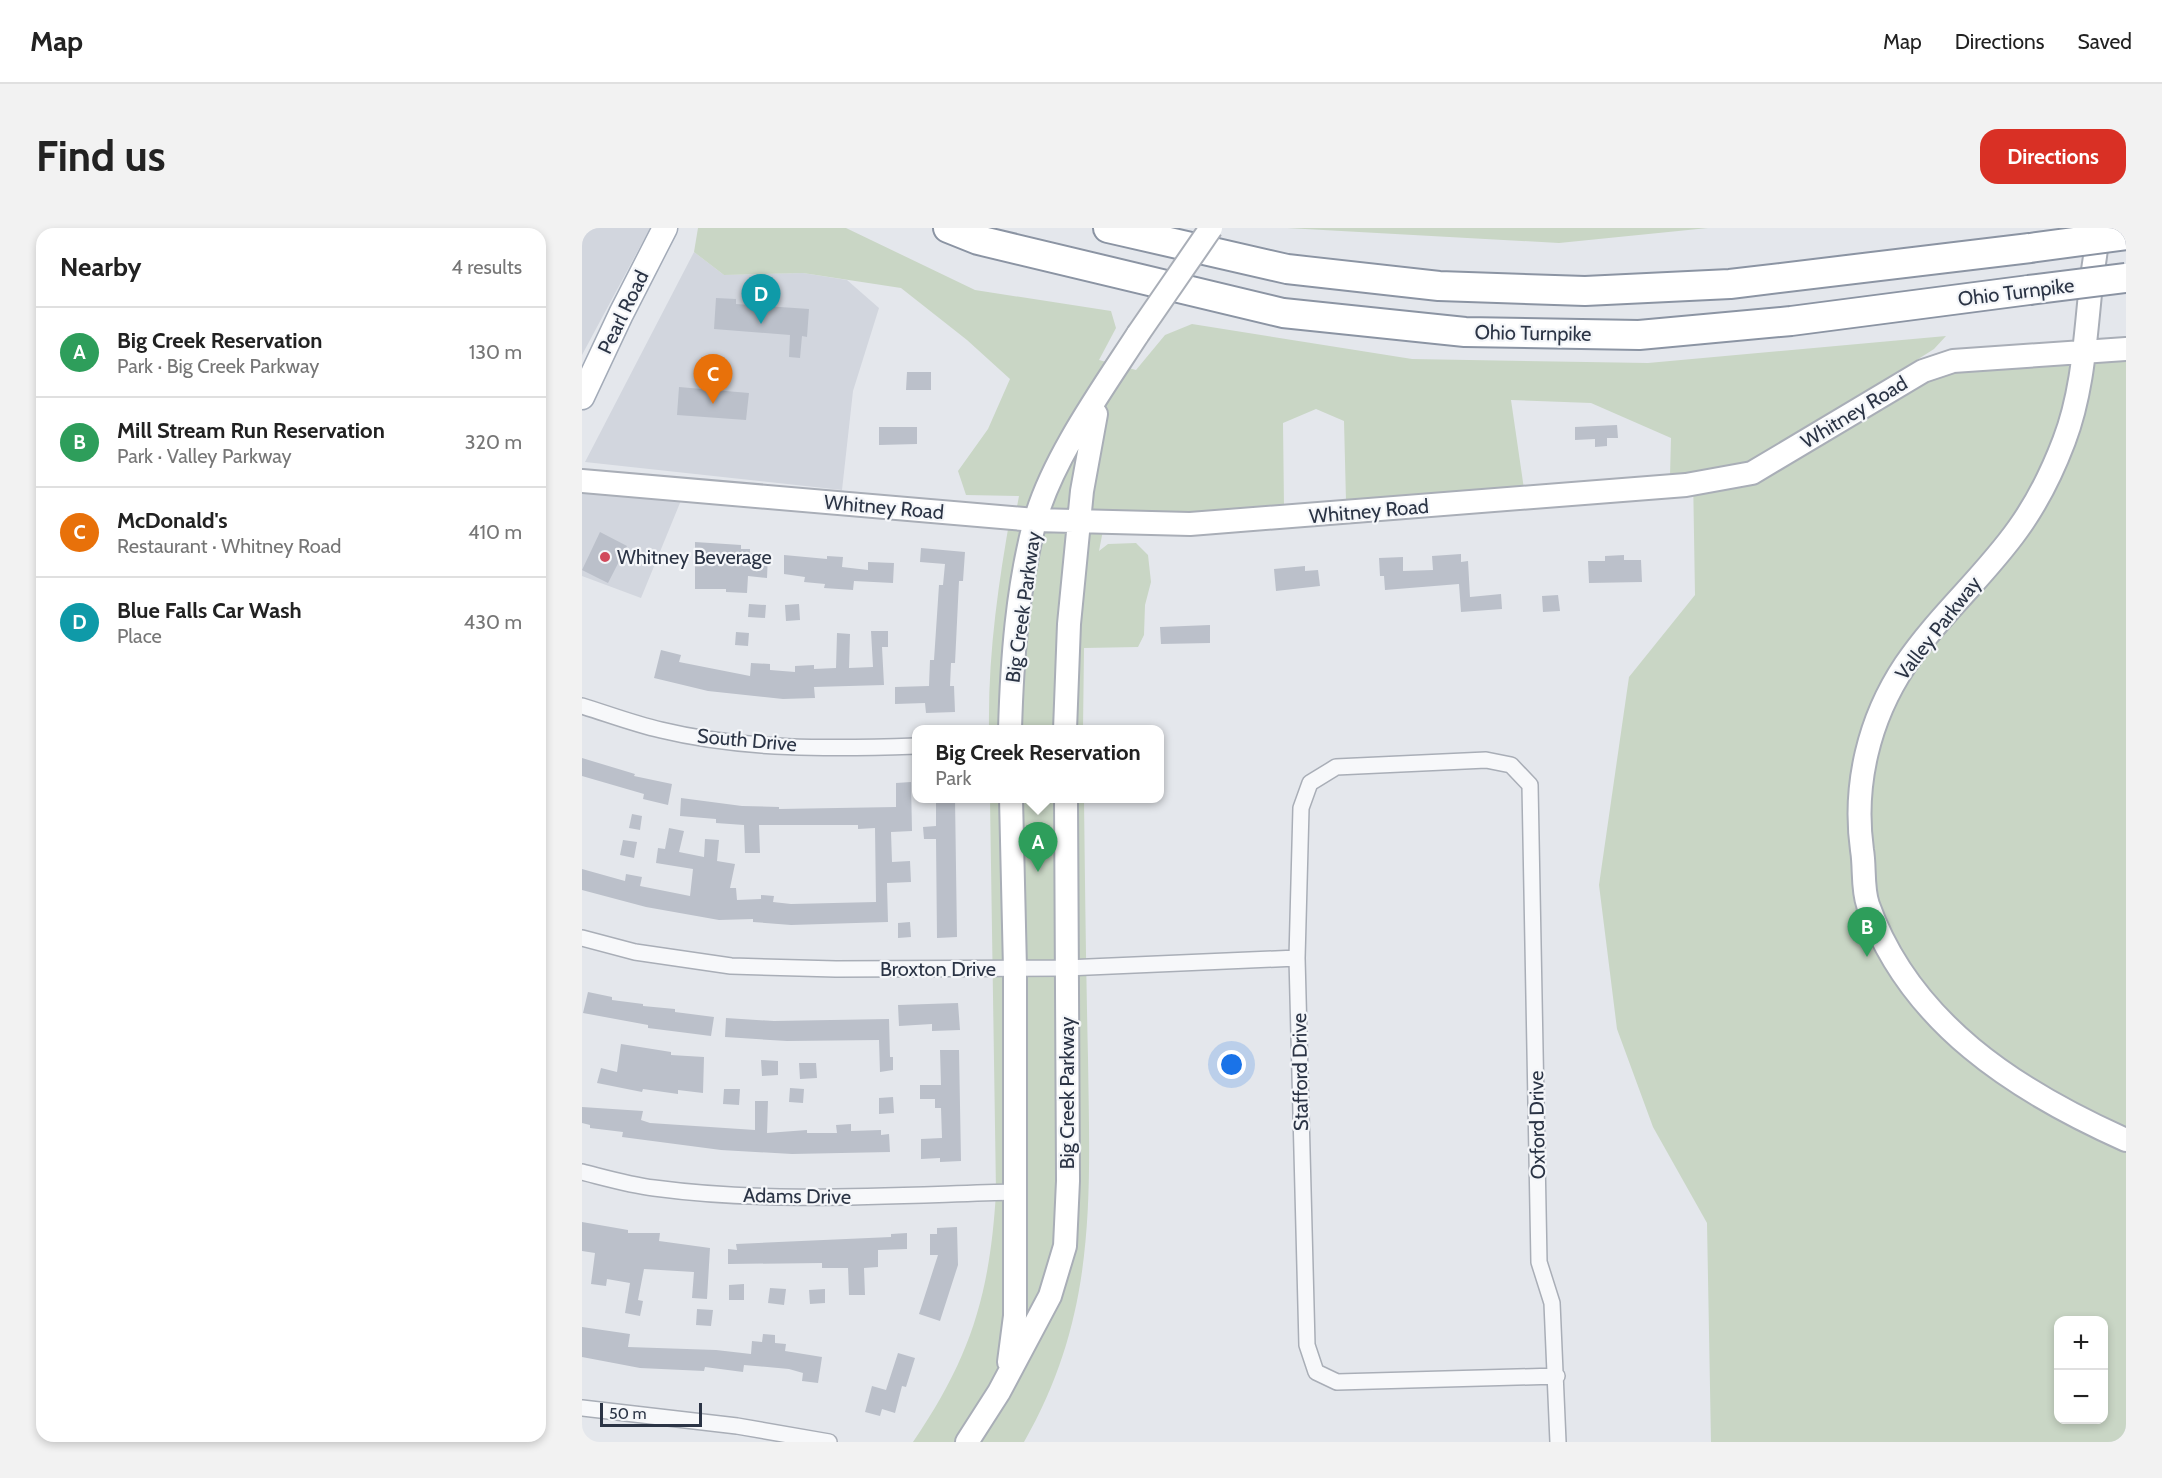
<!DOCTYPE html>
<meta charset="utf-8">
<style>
:root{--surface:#fff;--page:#f2f2f2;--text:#222;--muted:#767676;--line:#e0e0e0;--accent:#d93025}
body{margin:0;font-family:Cabin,sans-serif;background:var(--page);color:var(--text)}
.controls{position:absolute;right:18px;bottom:18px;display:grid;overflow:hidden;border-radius:12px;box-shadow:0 3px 9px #0003}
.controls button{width:54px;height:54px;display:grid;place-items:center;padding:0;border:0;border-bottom:2px solid var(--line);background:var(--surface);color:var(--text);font:30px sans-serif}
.scale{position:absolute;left:18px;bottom:15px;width:102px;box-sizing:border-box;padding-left:6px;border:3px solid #2b3445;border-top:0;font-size:16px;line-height:21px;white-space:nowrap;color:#2b3445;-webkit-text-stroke:4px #f4f6f9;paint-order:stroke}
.you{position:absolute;left:650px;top:837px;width:21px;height:21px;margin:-15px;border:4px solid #fff;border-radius:50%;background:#1a73e8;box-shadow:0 0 0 9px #1a73e833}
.badge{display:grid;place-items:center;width:39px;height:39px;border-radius:50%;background:var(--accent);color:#fff;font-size:20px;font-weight:700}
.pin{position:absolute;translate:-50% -50px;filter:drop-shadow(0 2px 3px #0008)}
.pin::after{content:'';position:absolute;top:32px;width:21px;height:18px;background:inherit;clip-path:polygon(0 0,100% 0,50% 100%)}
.popup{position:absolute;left:330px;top:497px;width:252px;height:78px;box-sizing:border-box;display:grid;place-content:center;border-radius:12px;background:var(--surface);filter:drop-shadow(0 2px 4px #0005);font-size:20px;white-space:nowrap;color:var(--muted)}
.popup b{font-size:22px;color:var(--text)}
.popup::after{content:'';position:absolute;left:50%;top:100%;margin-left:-12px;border:12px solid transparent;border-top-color:var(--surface)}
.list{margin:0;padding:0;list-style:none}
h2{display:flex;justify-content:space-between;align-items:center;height:78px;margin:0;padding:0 24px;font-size:26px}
h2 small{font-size:20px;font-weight:400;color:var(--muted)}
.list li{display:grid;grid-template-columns:39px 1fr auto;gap:18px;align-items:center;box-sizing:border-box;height:90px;padding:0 24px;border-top:2px solid var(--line)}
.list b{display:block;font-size:22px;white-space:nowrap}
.list p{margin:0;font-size:20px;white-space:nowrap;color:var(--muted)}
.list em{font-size:20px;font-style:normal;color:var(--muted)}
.map{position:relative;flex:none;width:1544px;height:1214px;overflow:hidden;border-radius:18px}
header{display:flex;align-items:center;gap:36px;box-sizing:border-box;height:84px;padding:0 30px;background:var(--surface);border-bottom:2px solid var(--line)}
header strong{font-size:28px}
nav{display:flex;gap:33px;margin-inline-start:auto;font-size:21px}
.intro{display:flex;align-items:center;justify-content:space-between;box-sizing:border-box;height:144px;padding:0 36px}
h1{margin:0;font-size:42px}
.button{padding:15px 27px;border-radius:18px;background:var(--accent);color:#fff;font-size:21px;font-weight:700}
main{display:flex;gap:36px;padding:0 36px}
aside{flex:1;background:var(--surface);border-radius:18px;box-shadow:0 3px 9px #0003}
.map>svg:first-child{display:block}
.built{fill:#d2d6de}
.green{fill:#c9d6c5;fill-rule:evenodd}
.building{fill:#bbc0ca}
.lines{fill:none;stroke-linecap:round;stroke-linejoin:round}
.street-casing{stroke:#a9aeb7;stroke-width:18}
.secondary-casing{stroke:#a9aeb7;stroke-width:26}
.primary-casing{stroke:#a3abb8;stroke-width:27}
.highway-casing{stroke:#8b94a3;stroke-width:32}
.street{stroke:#f7f8fa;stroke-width:15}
.secondary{stroke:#fff;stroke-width:22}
.primary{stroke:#fff;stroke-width:24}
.highway{stroke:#fff;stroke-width:28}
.secondary-bridge-casing{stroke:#a9aeb7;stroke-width:26;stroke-linecap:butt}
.highway-bridge-casing{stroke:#8b94a3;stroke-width:32;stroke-linecap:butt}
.secondary-bridge{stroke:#fff;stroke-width:22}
.highway-bridge{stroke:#fff;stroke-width:28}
.poi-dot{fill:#d1495b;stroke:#f4f6f9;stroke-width:2}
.labels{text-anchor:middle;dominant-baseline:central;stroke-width:4.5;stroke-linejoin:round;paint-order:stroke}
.street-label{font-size:20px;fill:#2b3445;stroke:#f4f6f9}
.poi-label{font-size:20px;fill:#2b3445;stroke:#f4f6f9;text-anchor:start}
</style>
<header>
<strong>Map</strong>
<nav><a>Map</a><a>Directions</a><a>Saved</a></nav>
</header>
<div class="intro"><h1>Find us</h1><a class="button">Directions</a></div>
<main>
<aside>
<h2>Nearby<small>4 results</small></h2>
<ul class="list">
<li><span class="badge" style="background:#2e9e5b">A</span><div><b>Big Creek Reservation</b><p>Park · Big Creek Parkway</p></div><em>130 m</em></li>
<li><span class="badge" style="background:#2e9e5b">B</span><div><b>Mill Stream Run Reservation</b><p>Park · Valley Parkway</p></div><em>320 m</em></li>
<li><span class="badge" style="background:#e8710a">C</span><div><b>McDonald's</b><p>Restaurant · Whitney Road</p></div><em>410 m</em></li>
<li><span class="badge" style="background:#0f9aa8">D</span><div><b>Blue Falls Car Wash</b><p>Place</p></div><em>430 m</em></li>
</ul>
</aside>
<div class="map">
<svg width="1544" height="1214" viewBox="0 0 1544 1214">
<rect width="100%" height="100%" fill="#e4e7ec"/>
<path class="built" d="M0 0H68L0 127Z
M112 24 142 47 221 45 265 52 297 80 271 163 260 262 3 234Z
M0 260 100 270 59 370 0 348Z"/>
<path class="green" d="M116 0H264L393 62 529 83 534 100 517 132 554 142 583 107 610 96 830 131 1066 135 1364 108 1352 121 1330 135 1544 116V1214H1129L1125 995 1071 899 1035 801 1017 657 1047 449 1113 367 1111 246 1088 248 1089 210 1009 175 929 172 942 261 764 273 762 193 734 181 701 195 702 279 523 292 517 323 526 316 554 315 566 327 569 354 563 377 562 407 556 419 502 420 501 501H407C406 427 416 357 429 284H434L437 268 384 267 376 243 406 201 428 151 385 112 319 60 221 45 142 47 112 24ZM1476 1092H1522V1192H1476Z
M705 0H1126L977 15Z
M408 571H502C503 657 504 743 506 830 508 970 515 1087 442 1214H331C389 1129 408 1066 414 964Z"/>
<path class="building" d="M134 70 154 71V76L227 81 225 109 220 108 218 130 207 129 208 107 132 101Z
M325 144H349V162H324Z
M97 159 167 165 164 192 95 187Z
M1035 197 1036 210H1025V218L1013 219V211L993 212V199Z
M297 199H335V216L297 217Z
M18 304 45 318 26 355 0 342Z
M113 314 159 317V321H168V325L186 326 185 350 166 348 165 365 144 364V361H113Z
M339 320 383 324 381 353H377L373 435H369L368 458H372L373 484 344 485 343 475 313 476V459L347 458 348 432H352L357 357H361L363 336 338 334Z
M879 326V334L886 333 888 369 919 366 920 381 879 384 877 356 803 362 802 348H798L797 330 821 329V343L851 342 850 328Z
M202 327 245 331V328L261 329 260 339 286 342V334L312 335 311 355 272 353 271 362 242 360 243 356 222 354 223 349 202 346Z
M1042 327V332H1059L1060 354 1007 355 1006 333H1023V328Z
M723 338V343L736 342 738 358 694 363 692 341Z
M976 367 978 383 961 384 960 368Z
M167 376 184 377 183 390 166 389Z
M217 376 218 392 204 393 203 377Z
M628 397V415L579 416 578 399Z
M289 403H306V419H300L302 457 232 459 233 470 201 471 126 463 72 450 79 422 99 427 97 434 168 448 169 435 188 436V442L213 444V438L232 437V441L254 440 255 405 268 406 267 440 291 439Z
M154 404 167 405 166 418 153 417Z
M0 530 53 546 52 548 90 556 86 577 61 571 62 566 0 548Z
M329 554 330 603 309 604 310 634 328 633 329 654 305 655 306 694 209 697 171 694V691L137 692 64 679 0 662V641L43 653 44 646 60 649 58 658 108 668 111 641 74 635 76 620 83 621 87 600 102 603 97 624 122 629 123 611 137 612 135 633 153 636 148 660H154L155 672 179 671V667L192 668 191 674 209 676 294 674 293 600 276 601V597H177L178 625H163L162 597 134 595V591L98 588 99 570 160 578 197 579V581L314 579V555Z
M354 570H373L375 709 355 710 354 611H342L341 599 354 598Z
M50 586 60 588 58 602 47 600Z
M41 612 55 614 52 630 38 627Z
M328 694 329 709 316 710V695Z
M6 764 30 769V772L61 776V778L93 781V784L132 789 129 808 66 800V797L1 785Z
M376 775 378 802 350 803V796L317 798 316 777Z
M144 790 192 793 307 791 308 829H311V842L298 844 297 812 205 813 143 809Z
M39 816 89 824V827L122 829 121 865 96 862V866L61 861 60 864 15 855 19 840 35 844Z
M358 822H377L379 933 358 934V930L339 931V911L360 910 359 880H353V871H338V857H359Z
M179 832 196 833V847L180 848Z
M217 835H234L235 850 218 851Z
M208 860 222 861 221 875 207 874Z
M142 861H158L157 877 141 876Z
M311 869 312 885 297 886V870Z
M173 873H186L185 905 225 902V905H255L254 897 269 896V903L299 902V907L307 906 308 924 210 926 139 922 40 909 41 904 8 900V897L0 895V879L61 883 59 892 68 895 173 902Z
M0 994 46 1002V1005H78L77 1013 128 1020 125 1071 110 1070 112 1044 62 1041 56 1072 61 1073 58 1088 43 1085 48 1055 25 1051 24 1058 9 1056 13 1025 0 1023Z
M375 999 376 1037 358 1093 337 1086 356 1027H348V1006H355V1000Z
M325 1005V1021L296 1022V1039L282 1040 283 1067H267L266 1040H240V1035L146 1036V1021L155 1022 154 1016 309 1009V1006Z
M162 1056V1072H147V1057Z
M188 1060 204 1061 202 1077 186 1075Z
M243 1061V1075L228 1076 227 1062Z
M115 1081 131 1082 129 1098 114 1097Z
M0 1099 48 1106 46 1119 134 1122 169 1126 170 1113 180 1114 181 1106 193 1107V1115L204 1116 203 1123 240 1129 236 1155 220 1153 221 1145 207 1141 162 1137 161 1144 123 1139 122 1143 58 1140 0 1129Z
M316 1125 333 1130 324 1159 320 1158 313 1185 300 1181 298 1188 283 1184 290 1158 304 1162Z"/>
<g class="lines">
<g class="street-casing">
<path id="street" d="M0 478C26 486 52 496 79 502 161 522 251 521 334 518
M0 710 53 724 149 738 254 741 484 740 715 730
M0 944C24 950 48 957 72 960 191 976 313 967 433 964
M975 1148 755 1154 734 1144 725 1117 715 730 719 580 728 555 754 539 904 532 929 537 948 557 957 1034 970 1075 976 1214
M0 1180 155 1198 247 1214"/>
</g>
<g class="secondary-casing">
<path id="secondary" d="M1516 0C1515 22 1510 44 1508 66 1503 115 1500 166 1482 213 1471 242 1454 276 1436 301 1402 349 1356 388 1323 437 1287 491 1271 557 1280 622 1283 639 1280 660 1286 677 1328 795 1434 863 1544 912
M0 253 453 292 608 296 1104 257 1170 245 1341 143 1371 133 1544 121
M428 502C430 432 435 361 453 293 470 231 521 160 556 106
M483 502 487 396 500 263 514 186
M427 1134 433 1088V741L429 570
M385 1214 417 1164 468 1068 483 1018 486 953 484 570"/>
</g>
<g class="primary-casing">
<path id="primary" d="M0 169 39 86 83 0"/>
</g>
<g class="highway-casing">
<path id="highway" d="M366 0 396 12 701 85 883 104 1057 107 1209 93 1447 62
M526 0 705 41 857 58 1003 63 1148 56 1448 20"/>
</g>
<use href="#street" class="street"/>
<use href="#secondary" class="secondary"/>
<use href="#primary" class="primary"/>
<use href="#highway" class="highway"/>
<g class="secondary-bridge-casing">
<path id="secondary-bridge" d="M556 106 629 0"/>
</g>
<g class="highway-bridge-casing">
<path id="highway-bridge" d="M1448 20 1544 7
M1447 62 1544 50"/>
</g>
<use href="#secondary-bridge" class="secondary-bridge"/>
<use href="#highway-bridge" class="highway-bridge"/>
</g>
<circle class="poi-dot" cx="23" cy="329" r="6"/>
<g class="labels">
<g class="street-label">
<text transform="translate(1434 64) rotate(-7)">Ohio Turnpike</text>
<text transform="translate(41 84) rotate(-64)">Pearl Road</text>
<text transform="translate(951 105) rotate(1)">Ohio Turnpike</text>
<text transform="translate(1272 184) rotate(-31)">Whitney Road</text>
<text transform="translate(302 279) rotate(5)">Whitney Road</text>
<text transform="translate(787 283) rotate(-5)">Whitney Road</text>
<text transform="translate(441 379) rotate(-82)">Big Creek Parkway</text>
<text transform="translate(1356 400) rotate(-52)">Valley Parkway</text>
<text transform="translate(165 512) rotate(5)">South Drive</text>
<text x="356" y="741">Broxton Drive</text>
<text transform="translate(718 844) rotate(-91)">Stafford Drive</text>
<text transform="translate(485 865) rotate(-90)">Big Creek Parkway</text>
<text transform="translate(955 897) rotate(-91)">Oxford Drive</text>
<text transform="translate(215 968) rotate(1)">Adams Drive</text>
</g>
<g class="poi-label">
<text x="35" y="329">Whitney Beverage</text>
</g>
</g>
</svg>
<div class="controls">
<button>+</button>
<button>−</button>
</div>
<div class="scale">50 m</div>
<div class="you"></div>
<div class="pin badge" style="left:456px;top:644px;background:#2e9e5b">A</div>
<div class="popup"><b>Big Creek Reservation</b>Park</div>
<div class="pin badge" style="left:1285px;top:729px;background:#2e9e5b">B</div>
<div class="pin badge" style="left:131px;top:176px;background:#e8710a">C</div>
<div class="pin badge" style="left:179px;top:96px;background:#0f9aa8">D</div>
</div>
</main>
